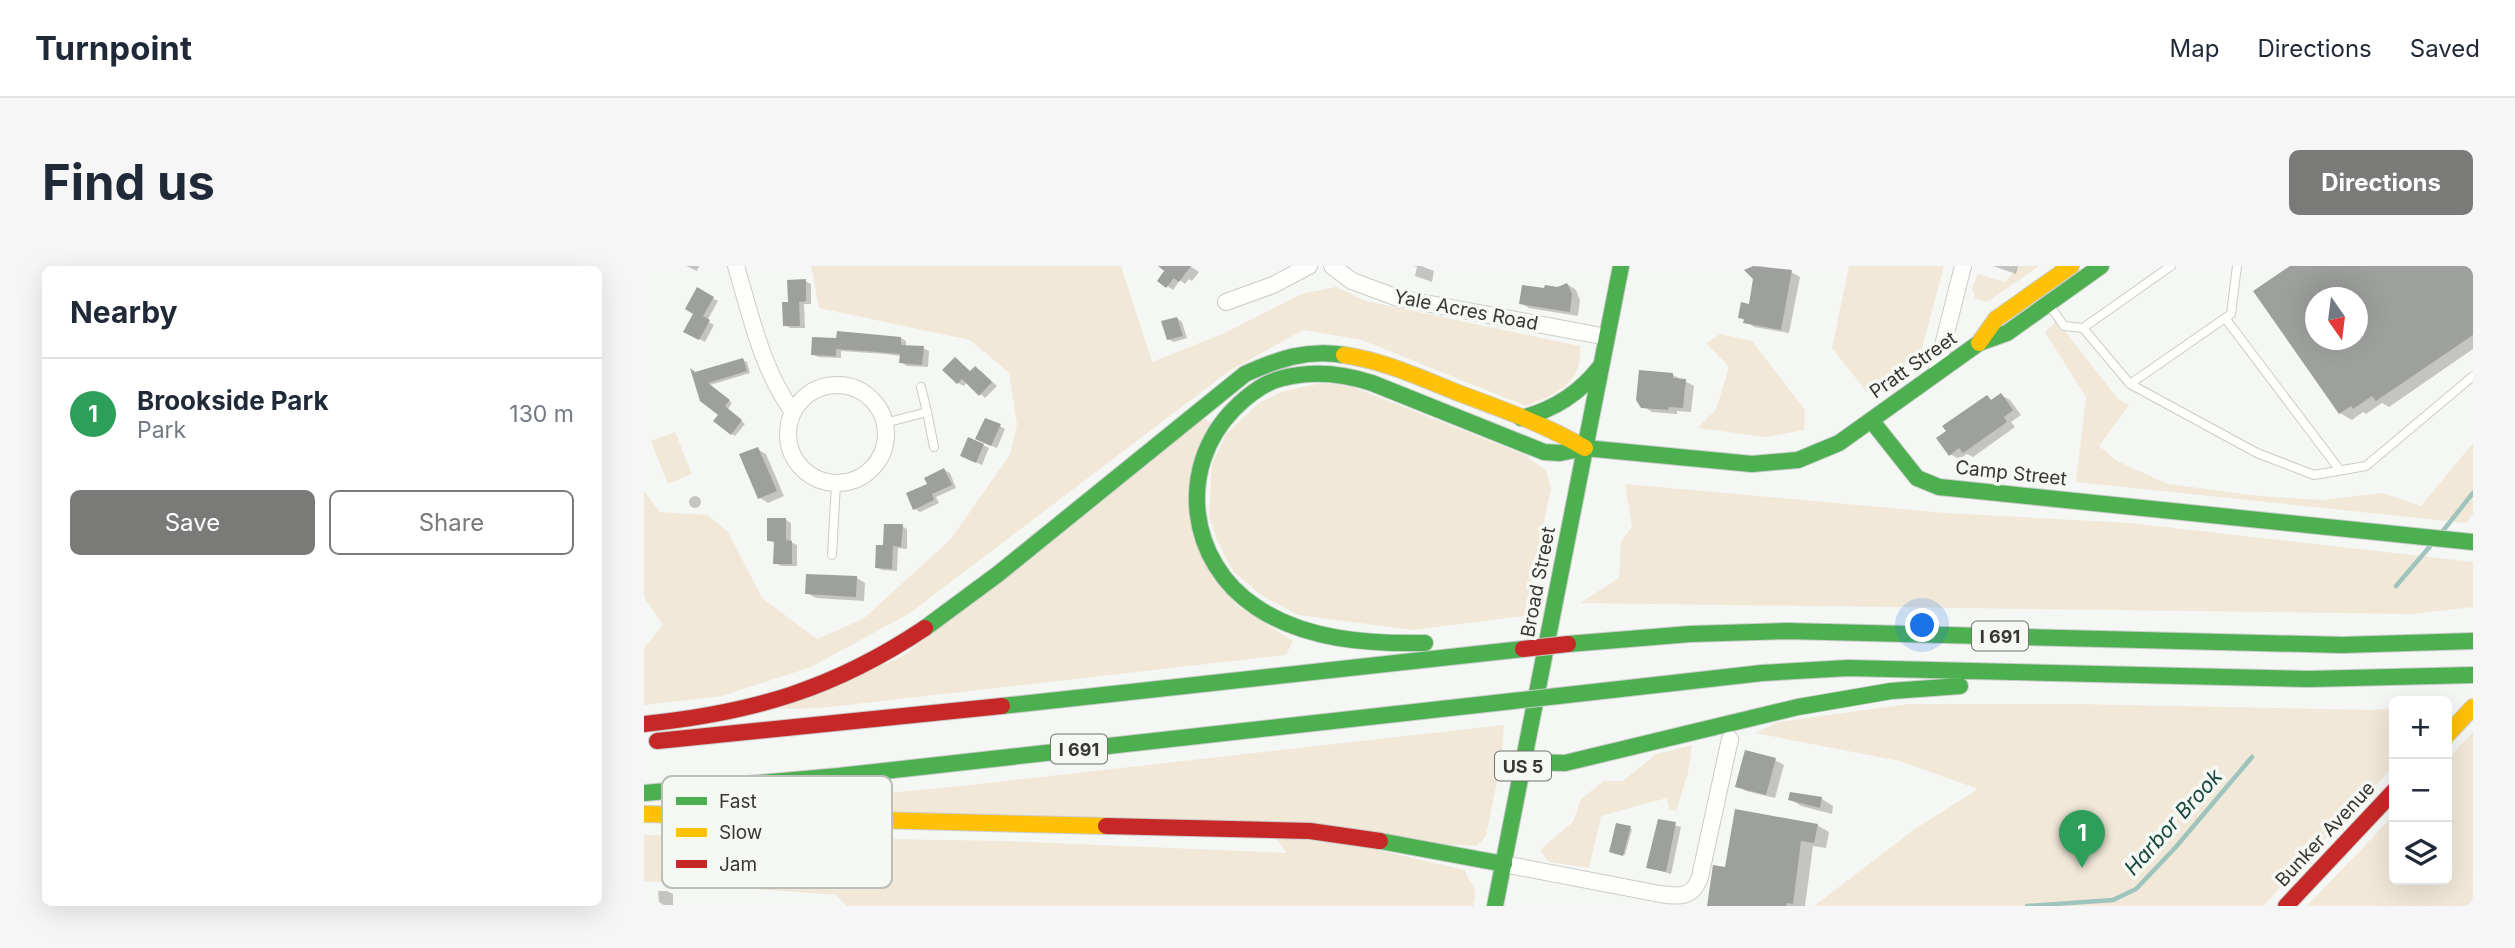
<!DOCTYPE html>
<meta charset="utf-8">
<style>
:root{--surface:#fff;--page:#f6f6f7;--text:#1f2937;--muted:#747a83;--line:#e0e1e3;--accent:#7a7b78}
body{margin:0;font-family:Inter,sans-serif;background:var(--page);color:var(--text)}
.controls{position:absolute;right:21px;bottom:21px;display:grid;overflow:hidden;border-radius:10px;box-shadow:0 7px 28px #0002}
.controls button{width:63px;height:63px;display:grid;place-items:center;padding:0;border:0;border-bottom:2px solid var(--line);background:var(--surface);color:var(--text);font:35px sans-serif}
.compass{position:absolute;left:1661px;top:21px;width:63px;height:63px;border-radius:50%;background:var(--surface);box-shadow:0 7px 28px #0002;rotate:166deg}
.you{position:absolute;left:1279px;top:360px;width:24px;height:24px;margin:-18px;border:5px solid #fff;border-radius:50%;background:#1a73e8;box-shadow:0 0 0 10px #1a73e833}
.badge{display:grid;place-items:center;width:46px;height:46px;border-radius:50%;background:var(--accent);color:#fff;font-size:23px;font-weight:700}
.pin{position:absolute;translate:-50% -58px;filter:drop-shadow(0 2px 4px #0008)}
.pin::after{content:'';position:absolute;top:37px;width:24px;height:21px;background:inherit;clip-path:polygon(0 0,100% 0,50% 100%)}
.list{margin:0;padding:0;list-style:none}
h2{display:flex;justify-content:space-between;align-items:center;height:91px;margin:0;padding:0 28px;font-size:30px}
h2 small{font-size:23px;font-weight:400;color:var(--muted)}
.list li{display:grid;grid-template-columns:46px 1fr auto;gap:21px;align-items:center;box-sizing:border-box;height:112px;padding:0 28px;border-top:2px solid var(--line)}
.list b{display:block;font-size:26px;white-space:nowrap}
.list p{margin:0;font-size:23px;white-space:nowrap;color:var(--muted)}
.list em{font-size:23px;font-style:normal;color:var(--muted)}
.actions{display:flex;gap:14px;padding:21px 28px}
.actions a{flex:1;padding:16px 0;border:2px solid var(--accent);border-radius:10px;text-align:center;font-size:24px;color:var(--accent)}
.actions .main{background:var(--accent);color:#fff}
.icon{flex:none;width:38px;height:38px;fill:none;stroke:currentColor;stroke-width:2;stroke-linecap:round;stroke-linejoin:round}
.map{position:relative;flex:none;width:1829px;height:640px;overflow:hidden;border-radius:10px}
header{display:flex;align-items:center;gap:42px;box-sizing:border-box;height:98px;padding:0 35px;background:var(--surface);border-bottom:2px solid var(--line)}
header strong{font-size:33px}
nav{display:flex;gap:38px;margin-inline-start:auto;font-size:24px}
.intro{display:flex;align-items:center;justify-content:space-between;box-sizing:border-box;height:168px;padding:0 42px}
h1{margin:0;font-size:49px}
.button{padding:18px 32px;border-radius:10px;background:var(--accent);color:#fff;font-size:24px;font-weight:700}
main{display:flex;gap:42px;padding:0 42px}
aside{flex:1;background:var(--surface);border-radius:10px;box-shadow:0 7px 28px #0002}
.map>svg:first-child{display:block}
.green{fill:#f1e8d8}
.shadow{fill:#0003;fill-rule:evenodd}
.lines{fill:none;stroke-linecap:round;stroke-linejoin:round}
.stream{stroke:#9fc4bd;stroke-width:4.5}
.building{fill:#9ea09e;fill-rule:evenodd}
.lane-casing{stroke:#caccc9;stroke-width:10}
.street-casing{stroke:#caccc9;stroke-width:18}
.fast-casing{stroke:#caccc9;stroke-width:18}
.slow-casing{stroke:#caccc9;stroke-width:18}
.jam-casing{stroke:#caccc9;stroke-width:18}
.lane{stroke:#fefefd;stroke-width:8}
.street{stroke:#fefefd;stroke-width:16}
.fast{stroke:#4caf50;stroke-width:16}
.slow{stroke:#ffc107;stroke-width:16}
.jam{stroke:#c62828;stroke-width:16}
.fast-bridge-casing{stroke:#caccc9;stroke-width:18;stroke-linecap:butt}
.jam-bridge-casing{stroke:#caccc9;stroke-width:18;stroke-linecap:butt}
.fast-bridge{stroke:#4caf50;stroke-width:16}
.jam-bridge{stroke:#c62828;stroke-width:16}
.labels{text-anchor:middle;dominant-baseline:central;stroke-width:7;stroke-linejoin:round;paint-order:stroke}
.shield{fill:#f5f8f3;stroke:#70726f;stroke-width:2}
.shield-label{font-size:18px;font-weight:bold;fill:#373836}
.street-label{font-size:19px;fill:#373836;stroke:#f5f8f3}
.water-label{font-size:21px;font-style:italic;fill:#194741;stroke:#f5f8f3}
.key{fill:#f5f8f3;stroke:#bcbeba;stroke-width:2}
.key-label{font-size:19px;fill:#373836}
</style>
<header>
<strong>Turnpoint</strong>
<nav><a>Map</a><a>Directions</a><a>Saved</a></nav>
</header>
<div class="intro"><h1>Find us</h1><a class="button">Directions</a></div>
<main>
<aside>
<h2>Nearby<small></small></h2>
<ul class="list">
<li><span class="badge" style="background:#2e9e5b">1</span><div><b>Brookside Park</b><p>Park</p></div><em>130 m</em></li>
</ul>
<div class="actions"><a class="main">Save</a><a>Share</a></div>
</aside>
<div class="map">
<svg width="1829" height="640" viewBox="0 0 1829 640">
<rect width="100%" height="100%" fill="#f5f7f4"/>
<path class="green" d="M167 0H477L508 96 583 66 657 28 692 21 722 35 936 80C940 118 911 128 882 140L718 74 659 64 585 105 266 347 167 401 78 430 0 439V382L19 359 0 331V225L16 246 63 249 84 266 118 332 173 373 219 353 306 274 366 189 373 158 365 107 326 74 175 42Z
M1205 0H1300L1277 86 1222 125 1188 82Z
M1375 0H1395L1346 34 1342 36 1331 32 1328 22 1334 8 1361 16Z
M1413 55 1474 133 1485 139 1455 180 1473 195 1524 218 1616 230 1678 234 1739 227 1777 240 1829 177V248L1822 257 1432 216 1442 131 1401 66Z
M1076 68 1108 75 1161 144 1160 164 1122 171 1053 162 1072 144 1085 101 1062 77Z
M677 117 706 120 879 188 902 204 907 222 880 350 769 364 654 349 617 329 589 305 573 274 565 250 568 198 582 168 615 137 637 126Z
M559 152 569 158 546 226 592 339 649 375 642 389 177 442 135 443 259 390Z
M31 166 48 208 24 218 7 175Z
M981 218 1302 247 1486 257 1829 296V341L1768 348 936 337 975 312 977 275 988 261Z
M1265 438H1431L1730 444 1750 442V500L1619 640H1170L1271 563 1334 523 1256 495 1111 467 1134 456Z
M860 459 857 495 842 570 833 580 155 544V535L308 521Z
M1829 466V640H1663L1750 549V614H1803V494Z
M1048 479 1044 507 1032 545 1025 543 1023 532 957 550 945 602 905 596 896 584 929 556 937 533 960 515H979L1012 488Z
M0 569 363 575 643 587 631 571 717 580 821 604C825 620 836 618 829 640H203L192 629 0 615Z"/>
<path class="shadow" d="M42 0H55L53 5Z
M529 0H546L555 6 548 15 545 13 541 18 536 14 529 24 515 14Z
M769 0H777L790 5 788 16 771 10 773 1Z
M1116 0 1147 6 1156 11 1145 67 1110 61 1096 51 1106 40 1111 12 1103 4Z
M1349 0H1374L1372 8Z
M1649 0H1829V83L1745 141 1738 137 1722 148 1719 146 1708 154 1696 147 1612 26ZM1672 32H1714V74H1672Z
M161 15 167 18V38H160L161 62H146L141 59 146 38Z
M923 18 932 24 936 34 934 50 885 42 877 37 902 24Z
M53 24 74 35 63 55 70 59 61 76 41 65 51 47Z
M533 52 538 56 543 72 530 76 524 73Z
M169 72H257L262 75V81L279 82 285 85 284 101 263 100 257 96V90L241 88 197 85V92L174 91 169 88Z
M311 93 327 106 331 102 337 105 353 120 341 132 323 116 320 120 314 117 301 104Z
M99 94 103 96 106 107 66 119 88 137 84 143 101 158 91 170 88 168 52 108Z
M1029 109 1050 120 1047 146 1033 145V148L1008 146 999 140Z
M1357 129 1366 134 1377 149 1367 156 1371 161 1329 191 1323 188 1315 193 1306 188 1343 131 1349 135Z
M356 160 361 163 353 182 339 176Z
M339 179 345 182 338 199 323 192Z
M113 183 122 188 140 230 124 237 116 232Z
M300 204 306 207 312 222 292 231 295 237 276 246 271 243 285 219Z
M45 236a6 6 0 1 1 12 0a6 6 0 1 1-12 0Z
M142 254 147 257V276L153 279V300H137L131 297 130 277 124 274Z
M258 260 263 263V283L254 282 253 305 238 304 232 301 241 281Z
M213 312 221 317 220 335 172 332 163 327Z
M1131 494 1140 499 1131 532 1102 525 1093 520Z
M1146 533H1178L1189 540 1188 548 1157 540Z
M1015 555 1037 561 1027 608 1004 601Z
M1173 559 1185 566 1182 582 1169 580 1161 640H1064L1082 603Z
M986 562 988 563 981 589 969 587Z
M14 625H23L29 628V639H20L15 636Z"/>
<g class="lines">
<path class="stream" d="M1798 266 1829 227
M1752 320 1788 278
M1383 640 1469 634 1492 623 1531 582 1608 491"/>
</g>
<path class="building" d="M514 0H547L535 16 530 12 522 22 513 15 520 5 524 8Z
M1109 0 1148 4 1137 64 1099 57 1100 53 1094 52 1097 36 1105 38 1109 13 1100 4Z
M1646 0H1829V69L1732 135 1728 130 1709 143 1707 140 1695 148 1609 25ZM1671 32H1713V74H1671Z
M162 13V35L155 36 156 60H139L138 36H144L143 14Z
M923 17 928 28 926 46 875 38 878 19 900 22 901 19 914 21Z
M53 21 70 31 59 50 66 54 55 74 39 66 49 48 41 43Z
M533 51 539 70 523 74 517 55Z
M193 65 257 71V79L280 80 278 99 255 97 256 88 234 86 192 83V90L167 89 168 71 192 72Z
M311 91 326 105 331 100 348 116 335 130 318 113 313 118 298 104Z
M99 92 103 105 64 117 86 134 81 140 98 154 87 169 69 155 74 149 56 135 46 102 51 106Z
M995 104 1029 107V112L1042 113 1039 142 1025 141 1024 144 997 142 992 134Z
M1357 127 1369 144 1360 151 1363 156 1319 187 1315 182 1305 190 1292 172 1302 165 1298 160 1343 129 1347 134Z
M341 152 357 158 347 180 331 173Z
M324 171 340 178 332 197 316 190Z
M114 181 133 225 114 233 95 188Z
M300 202 308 219 288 228 290 234 269 244 262 227 283 218 280 212Z
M123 252H142V274L148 275V298H129L130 275H123Z
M240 258H259L257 281 249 280 248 303 231 302 232 279H239Z
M162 308 213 310 212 331 161 328Z
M1101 484 1132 492 1122 529 1091 521Z
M1146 526 1178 531 1176 542 1144 534Z
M1091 543 1174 558 1170 577 1157 575 1149 638 1143 637 1142 640H1063L1069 599 1081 601Z
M1014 553 1032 556 1022 606 1002 602Z
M972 557 987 560 979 590 965 586Z"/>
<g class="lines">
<g class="lane-casing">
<path id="lane" d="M1527 0 1439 62 1486 118 1587 48 1593 0
M1406 40 1420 60 1439 62
M1581 52 1695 203
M1486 118 1613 187 1670 209 1722 200 1829 110
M277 121 283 146
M241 157 283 146 290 181
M188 289 192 218"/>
</g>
<g class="street-casing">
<path id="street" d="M92 0C107 50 118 104 149 146
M688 0 708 15 754 32 963 71
M582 36 629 19 665 0
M1292 107 1319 0
M144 168a49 49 0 1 1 98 0a49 49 0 1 1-98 0Z
M860 598 1016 628C1035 631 1049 632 1056 611L1086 473"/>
</g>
<g class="fast-casing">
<path id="fast" d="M877 152C910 144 935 128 956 101
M1227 154 1273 212 1295 221 1829 276
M941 182 1108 198 1154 194 1195 177 1335 77 1363 67 1457 0
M281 362 354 308 601 108C634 93 663 83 700 89
M781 377C724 378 661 374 612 341 544 296 532 202 590 143 603 130 620 116 639 112 670 104 698 107 728 117L900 186 916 187 941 182
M924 378 1046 368 1143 365 1698 379 1829 375
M914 430 1118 407 1204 402 1665 413 1829 409
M358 440 879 383
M879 496 921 497 1154 441 1247 425 1316 420
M0 527 195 510 869 435
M736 575 860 598
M851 640 977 0"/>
</g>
<g class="slow-casing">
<path id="slow" d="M1335 77 1352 53 1427 0
M700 89C741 95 779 113 817 128 860 144 902 159 941 182
M1803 469 1829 441
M0 548 462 560"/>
</g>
<g class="jam-casing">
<path id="jam" d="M0 458C108 447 190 423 281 362
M13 475 358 440
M462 560 666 565 736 575
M1642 640 1750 525"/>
</g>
<use href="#lane" class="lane"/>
<use href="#street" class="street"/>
<use href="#fast" class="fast"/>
<use href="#slow" class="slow"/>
<use href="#jam" class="jam"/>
<g class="fast-bridge-casing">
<path id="fast-bridge" d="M869 435 914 430"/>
</g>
<g class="jam-bridge-casing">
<path id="jam-bridge" d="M879 383 924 378"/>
</g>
<use href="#fast-bridge" class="fast-bridge"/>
<use href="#jam-bridge" class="jam-bridge"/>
</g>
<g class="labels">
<g class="shield">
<rect x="1328" y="355.5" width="56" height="29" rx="5"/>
<rect x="407" y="468.5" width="56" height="29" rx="5"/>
<rect x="851" y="485.5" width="56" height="29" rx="5"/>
</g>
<g class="shield-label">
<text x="1356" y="370">I 691</text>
<text x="435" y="483">I 691</text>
<text x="879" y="500">US 5</text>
</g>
<g class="street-label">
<text transform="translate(822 44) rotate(11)">Yale Acres Road</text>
<text transform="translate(1269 99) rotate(-35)">Pratt Street</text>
<text transform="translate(1367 207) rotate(6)">Camp Street</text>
<text transform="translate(894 316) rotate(-79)">Broad Street</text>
<text transform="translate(1681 568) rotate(-47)">Bunker Avenue</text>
</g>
<g class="water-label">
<text transform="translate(1529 556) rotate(-48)">Harbor Brook</text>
</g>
</g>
<rect x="18" y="510" width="230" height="112" rx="10" class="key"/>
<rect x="32" y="531" width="31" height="8" fill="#4caf50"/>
<rect x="32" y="562" width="31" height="9" fill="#ffc107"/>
<rect x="32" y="594" width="31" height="8" fill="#c62828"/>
<g class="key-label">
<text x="75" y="542">Fast</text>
<text x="75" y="573">Slow</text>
<text x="75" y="605">Jam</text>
</g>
</svg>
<div class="controls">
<button>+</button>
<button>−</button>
<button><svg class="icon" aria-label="layers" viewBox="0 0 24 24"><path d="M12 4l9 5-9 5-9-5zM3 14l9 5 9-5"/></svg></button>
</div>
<svg class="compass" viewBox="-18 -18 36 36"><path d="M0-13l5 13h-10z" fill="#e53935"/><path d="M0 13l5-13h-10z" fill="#747a83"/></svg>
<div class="you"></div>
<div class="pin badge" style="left:1438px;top:602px;background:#2e9e5b">1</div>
</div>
</main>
